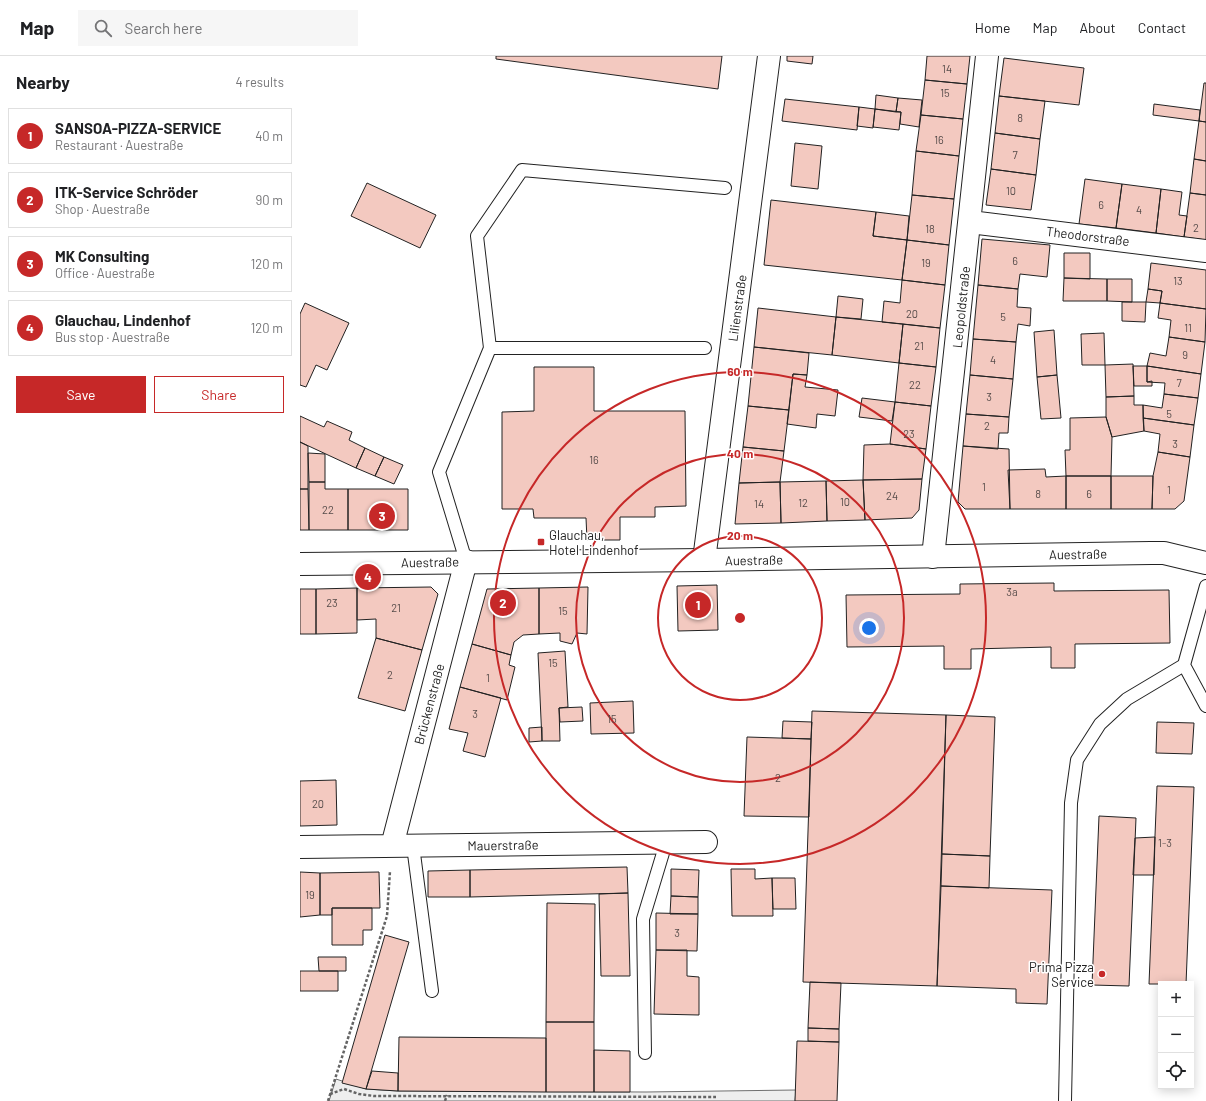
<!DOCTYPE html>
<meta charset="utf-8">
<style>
:root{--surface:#fff;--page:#f6f6f6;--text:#202124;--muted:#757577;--line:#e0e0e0;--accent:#c62828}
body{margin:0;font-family:Barlow,sans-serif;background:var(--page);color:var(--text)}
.controls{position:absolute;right:12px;bottom:12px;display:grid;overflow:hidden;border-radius:0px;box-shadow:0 2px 10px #0003}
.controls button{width:36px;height:36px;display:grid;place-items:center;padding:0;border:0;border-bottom:1px solid var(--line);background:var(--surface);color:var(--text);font:20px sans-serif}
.you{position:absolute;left:569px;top:572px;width:14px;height:14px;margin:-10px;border:3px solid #fff;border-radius:50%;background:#1a73e8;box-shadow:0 0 0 6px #1a73e833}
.badge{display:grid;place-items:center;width:26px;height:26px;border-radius:50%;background:var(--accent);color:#fff;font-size:13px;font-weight:700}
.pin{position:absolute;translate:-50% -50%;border:2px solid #fff;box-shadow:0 1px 4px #0006}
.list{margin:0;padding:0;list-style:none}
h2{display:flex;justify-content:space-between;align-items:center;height:52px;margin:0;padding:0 16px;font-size:17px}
h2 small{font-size:13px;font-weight:400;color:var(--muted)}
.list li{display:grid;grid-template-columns:26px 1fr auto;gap:12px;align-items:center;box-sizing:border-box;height:56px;margin:0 8px 8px;padding:0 8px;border:1px solid var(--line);border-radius:0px}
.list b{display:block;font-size:15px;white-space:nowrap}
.list p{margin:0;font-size:13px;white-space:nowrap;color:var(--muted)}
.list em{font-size:13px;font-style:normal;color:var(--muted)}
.actions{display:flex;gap:8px;padding:12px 16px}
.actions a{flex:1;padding:9px 0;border:1px solid var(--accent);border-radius:0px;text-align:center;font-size:14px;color:var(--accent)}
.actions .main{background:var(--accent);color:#fff}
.icon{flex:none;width:22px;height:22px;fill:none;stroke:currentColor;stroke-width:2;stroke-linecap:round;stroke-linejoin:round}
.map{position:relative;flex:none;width:906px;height:1045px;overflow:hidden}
header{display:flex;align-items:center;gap:24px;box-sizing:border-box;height:56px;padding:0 20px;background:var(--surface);border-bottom:1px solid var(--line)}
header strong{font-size:19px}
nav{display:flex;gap:22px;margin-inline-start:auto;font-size:14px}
.search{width:280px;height:36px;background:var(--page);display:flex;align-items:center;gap:10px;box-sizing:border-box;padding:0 14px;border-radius:0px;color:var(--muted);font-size:15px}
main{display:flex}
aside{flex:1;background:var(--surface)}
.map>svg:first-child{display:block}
.green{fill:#eee;stroke:#6f6f6f}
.building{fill:#f3c9c0;stroke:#222}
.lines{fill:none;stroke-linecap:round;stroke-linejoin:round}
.service-casing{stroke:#222;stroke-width:14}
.minor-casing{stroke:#222;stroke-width:24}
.tertiary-casing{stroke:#222;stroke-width:24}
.path{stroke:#646464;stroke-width:2.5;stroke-dasharray:3 2;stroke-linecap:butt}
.service{stroke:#fff;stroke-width:12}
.minor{stroke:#fff;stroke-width:22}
.tertiary{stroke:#fff;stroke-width:22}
.ring{fill:none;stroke:#c62828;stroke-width:2}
.poi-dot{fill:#c62828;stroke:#fff;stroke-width:1.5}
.labels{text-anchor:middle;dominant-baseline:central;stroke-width:3;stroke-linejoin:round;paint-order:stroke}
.number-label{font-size:11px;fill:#564c4a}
.street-label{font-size:13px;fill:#222;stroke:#fff}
.poi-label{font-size:13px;fill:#222;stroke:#fff;text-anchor:start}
.centre{fill:#c62828;stroke:#fff;stroke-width:2}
.ring-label{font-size:12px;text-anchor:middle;font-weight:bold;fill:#c62828;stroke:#fff;stroke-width:3;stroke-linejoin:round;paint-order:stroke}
</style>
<header>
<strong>Map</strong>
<div class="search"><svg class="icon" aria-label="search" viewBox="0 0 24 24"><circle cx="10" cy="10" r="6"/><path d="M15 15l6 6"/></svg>Search here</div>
<nav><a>Home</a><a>Map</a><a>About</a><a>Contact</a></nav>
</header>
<main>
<aside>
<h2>Nearby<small>4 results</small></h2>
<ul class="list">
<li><span class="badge">1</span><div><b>SANSOA-PIZZA-SERVICE</b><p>Restaurant · Auestraße</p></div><em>40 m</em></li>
<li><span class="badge">2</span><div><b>ITK-Service Schröder</b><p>Shop · Auestraße</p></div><em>90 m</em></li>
<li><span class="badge">3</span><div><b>MK Consulting</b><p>Office · Auestraße</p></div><em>120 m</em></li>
<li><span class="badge">4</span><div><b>Glauchau, Lindenhof</b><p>Bus stop · Auestraße</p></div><em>120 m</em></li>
</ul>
<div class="actions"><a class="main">Save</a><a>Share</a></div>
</aside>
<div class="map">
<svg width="906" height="1045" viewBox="0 0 906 1045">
<rect width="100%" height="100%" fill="#fff"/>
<path class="green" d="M36 1023 66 1033 98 1035 346 1036 496 1034 495 1045H29Z"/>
<path class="building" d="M196 0H422L418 33 196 3Z
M487 0H513L512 8 487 5Z
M627 0H670L667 28 625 24Z
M704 2 784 12 779 49 699 40Z
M625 24 667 28 663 63 621 59Z
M904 27H906V66L899 65Z
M576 39 598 42 596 56 575 53Z
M699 40 745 45 740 83 695 77Z
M598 42 622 44 619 71 600 68 601 56H596Z
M485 43 559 51 557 74 482 65Z
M854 48 900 54 899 65 853 59Z
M559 51 575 53 573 72 557 70Z
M575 53 601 56 599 74 573 71Z
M621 59 663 63 659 100 616 95Z
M899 65 906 66V105L894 103Z
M695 77 740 83 736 119 691 113Z
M495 87 522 90 518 133 491 130Z
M616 95 659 100 654 143 612 139Z
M894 103 906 105V139L890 137Z
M691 113 736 119 731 154 686 149Z
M785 123 822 128 816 172 779 168Z
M67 127 136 159 120 192 51 160Z
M822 128 861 133 856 177 816 172Z
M861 133 882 136 879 159 887 160 884 181 856 177Z
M890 137 906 139V184L884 181Z
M612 139 654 143 649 189 607 184Z
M471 144 576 156 573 180 607 184 602 224 464 209Z
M576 156 609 160 607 184 573 180Z
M682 183 750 189 747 221 720 218 718 233 678 229Z
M607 184 649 189 645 229 602 224Z
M764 197H790V223L764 222Z
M851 207 906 214V253L860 247 862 235 848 233Z
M764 222 807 223V245H763Z
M807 223H832V246L807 245Z
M602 224 645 229 640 272 582 266 584 245 600 247Z
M678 229 718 233 717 251 731 252 730 270 718 268 716 286 673 283Z
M848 233 862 235 860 247 846 246Z
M538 240 563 243 561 263 536 261Z
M822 246H846L845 266 822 265Z
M5 247 49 267 27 314 16 309 6 331 0 329V258Z
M860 247 906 253 905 286 869 281 871 264 858 262Z
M458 252 536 261 532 299 454 291Z
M536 261 603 268 599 307 532 299Z
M603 268 640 272 636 311 599 307Z
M754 274 757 319 737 321 734 276Z
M804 277 805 309H782L781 278Z
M869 281 905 286 901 318 847 310 850 297 866 300Z
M673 283 716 286 713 323 670 319Z
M454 291 509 297 507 319 493 318 489 354 448 350Z
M599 307 636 311 631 350 595 346Z
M833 308 834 340 806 341 805 309Z
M833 310H847V326L852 325V330H834Z
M847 310 901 318 898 342 864 338 865 327 847 326Z
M234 311H294V355H385L386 450 355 451V461H320V484H287L286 462H234L233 453H202V356L234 355Z
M493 318 507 319 505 331 538 334 535 360 517 358 516 372 487 368Z
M670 319 713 323 709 361 666 358Z
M757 319 761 362 741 363 737 321Z
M864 338 898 342 894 369 843 362V349L862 352Z
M834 340V349H843L844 375 812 381 806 361V341Z
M562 342 595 346 592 365 559 361Z
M595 346 631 350 626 393 590 388Z
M448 350 489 354 484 395 443 391Z
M666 358 709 361 708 377H699L698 393 663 390Z
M0 360 24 371 27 365 52 376 49 384 65 392 56 412 0 386Z
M806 361 812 381 811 420H766L765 394H770V362Z
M843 362 894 369 890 401 858 396 860 378 844 375Z
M0 386 8 390V433H0Z
M590 388 626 393 622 423 563 424 564 389Z
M663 390 709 393 710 453H665L658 446Z
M443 391 484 395 480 426 439 427Z
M65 392 84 401 75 420 56 412Z
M858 396 890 401 884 445 875 453H852L853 420Z
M8 397 25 398V426H9Z
M84 401 103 409 94 428 75 420Z
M745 413 746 421 766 420V453H710L708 414Z
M766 420H811V453H766Z
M811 420H853L852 453H811Z
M622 423 619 454 612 462 565 464 563 424Z
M563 424 565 464 527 465 526 425Z
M526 425 527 465 481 467 480 426Z
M9 426H25V433H48V474H9Z
M480 426 481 467 435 468 439 427Z
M0 433H8L9 474H0Z
M48 433H108V474H48Z
M754 527V535L869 534 870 587 775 588V612H751V591L671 593V613H644V590L547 591 546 539 660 538V528Z
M417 529 418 574 378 575 377 530Z
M131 531 138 538 122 594 76 582V563L57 564V532Z
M288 531 287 578 277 577 272 588 260 585V577L239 578V532Z
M57 532V577L16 578V533Z
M239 532V578L223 579 214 586 211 599 172 588 187 533Z
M0 533H16V578H0Z
M76 582 122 594 105 655 58 642Z
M172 588 211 599 209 609 215 611 207 644 160 631Z
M265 595 268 651 259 652 260 685H242L238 597Z
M160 631 201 642 185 701 163 695 168 677 149 673Z
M333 645 334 677 291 678 290 647Z
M282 651 283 665 260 666 259 652Z
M512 655 646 659 637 930 503 926Z
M646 659 695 661 690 800 642 798Z
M483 665 512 666 511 683 482 682Z
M857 666 894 667 892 698 856 697Z
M242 671V685L229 686V672Z
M447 681 511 683 509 761 444 760Z
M36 724 37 769 0 770V725Z
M857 730 894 731 886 928H849Z
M799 760 836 762 829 930 792 929Z
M855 781 854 819H833L835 782Z
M642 798 690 800 689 832 641 830Z
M327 811 328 837 170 841V814Z
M371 813 399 814 398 841 371 840Z
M431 813H455V823L472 822 473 860H432Z
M170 814V841H128V815Z
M0 816 20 817V859L0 861Z
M79 816 80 852H32V859H20V817Z
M472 822H495L496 853H473Z
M641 830 752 834 747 948 716 947V933L637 930Z
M328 837 330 920H301L299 838Z
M371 840 398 841V858H370Z
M247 847 295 848 294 966H246Z
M32 852H72V874H63V889H32Z
M356 857 398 858 397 895 356 894Z
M85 879 109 886 66 1033 42 1027Z
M356 894H387V920L399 921V959L354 958Z
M18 901H46V915H19Z
M0 915H38V935H0Z
M510 926 541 927 539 973 508 972Z
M246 966H294V1036H246Z
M508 972 539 973V986L508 985Z
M99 981 246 982V1036L98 1035Z
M497 985 539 986 537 1045H495Z
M294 994 330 995V1036H294Z
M72 1015 98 1017V1035L66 1033Z"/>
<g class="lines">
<g class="service-casing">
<path id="service" d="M190 292H405
M166 505 139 416 190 292 177 180 222 114 425 132
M906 530 884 609 906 650
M113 790 132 935
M345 997 343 863 366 787
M765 1045 771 747 777 704 800 668 827 643 884 609"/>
</g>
<g class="minor-casing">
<path id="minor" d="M670 166 906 195
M633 501 687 0
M404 504 469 0
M92 790 166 505
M0 791 406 786"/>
</g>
<g class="tertiary-casing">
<path id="tertiary" d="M0 508 404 504 851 497H864L906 507"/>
</g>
<path class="path" d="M30 1038 44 1033 59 1038 74 1040 416 1041
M28 1045 87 860 90 815
M145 1045 147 1039"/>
<use href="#service" class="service"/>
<use href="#minor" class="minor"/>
<use href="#tertiary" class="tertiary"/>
</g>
<g class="ring">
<circle cx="440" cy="562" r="82"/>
<circle cx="440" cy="562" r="164"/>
<circle cx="440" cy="562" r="246"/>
</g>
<g class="poi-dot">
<rect x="237" y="482" width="8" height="8" rx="2"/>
<circle cx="802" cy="918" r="4"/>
</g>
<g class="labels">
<g class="number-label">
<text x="647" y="12">14</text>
<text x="645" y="36">15</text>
<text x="720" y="61">8</text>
<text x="639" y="83">16</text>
<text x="715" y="98">7</text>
<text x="711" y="134">10</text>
<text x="801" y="148">6</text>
<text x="839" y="153">4</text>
<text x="896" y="171">2</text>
<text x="630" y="172">18</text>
<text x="715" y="204">6</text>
<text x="626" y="206">19</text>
<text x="878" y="224">13</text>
<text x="612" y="257">20</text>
<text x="703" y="260">5</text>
<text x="888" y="271">11</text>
<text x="619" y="289">21</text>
<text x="885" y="298">9</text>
<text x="693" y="303">4</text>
<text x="879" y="326">7</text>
<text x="615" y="328">22</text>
<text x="689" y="340">3</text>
<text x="869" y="357">5</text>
<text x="687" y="369">2</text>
<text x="609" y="377">23</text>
<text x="875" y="387">3</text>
<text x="294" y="403">16</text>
<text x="684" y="430">1</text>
<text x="869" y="433">1</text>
<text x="738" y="437">8</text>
<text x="789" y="437">6</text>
<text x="592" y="439">24</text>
<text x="545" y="445">10</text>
<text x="503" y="446">12</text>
<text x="459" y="447">14</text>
<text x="28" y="453">22</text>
<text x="712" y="535">3a</text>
<text x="32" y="546">23</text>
<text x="96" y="551">21</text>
<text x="263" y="554">15</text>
<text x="253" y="606">15</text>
<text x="90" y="618">2</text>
<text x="188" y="621">1</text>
<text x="175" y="657">3</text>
<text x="312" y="662">15</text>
<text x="478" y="721">2</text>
<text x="18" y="747">20</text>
<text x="865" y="786">1-3</text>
<text x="10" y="838">19</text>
<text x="377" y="876">3</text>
</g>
<g class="street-label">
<text transform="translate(788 180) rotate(7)">Theodorstraße</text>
<text transform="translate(661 251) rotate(-84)">Leopoldstraße</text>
<text transform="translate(437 252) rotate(-82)">Lilienstraße</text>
<text transform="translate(778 498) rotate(-1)">Auestraße</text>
<text transform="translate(454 504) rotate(-1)">Auestraße</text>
<text transform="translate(130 506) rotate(-1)">Auestraße</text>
<text transform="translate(129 648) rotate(-75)">Brückenstraße</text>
<text transform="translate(203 789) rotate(-1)">Mauerstraße</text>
</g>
<g class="poi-label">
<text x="249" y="479">Glauchau,<tspan x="249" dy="15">Hotel Lindenhof</tspan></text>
<text x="794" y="911" text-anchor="end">Prima Pizza<tspan x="794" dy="15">Service</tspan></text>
</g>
</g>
<circle cx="440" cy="562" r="6" class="centre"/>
<g class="ring-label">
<text x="440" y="320">60 m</text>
<text x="440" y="402">40 m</text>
<text x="440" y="484">20 m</text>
</g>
</svg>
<div class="controls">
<button>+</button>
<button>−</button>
<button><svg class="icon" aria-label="locate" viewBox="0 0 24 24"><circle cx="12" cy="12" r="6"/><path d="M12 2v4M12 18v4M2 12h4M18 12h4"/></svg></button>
</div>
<div class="you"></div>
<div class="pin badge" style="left:398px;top:549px">1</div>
<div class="pin badge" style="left:203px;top:547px">2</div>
<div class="pin badge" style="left:82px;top:460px">3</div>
<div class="pin badge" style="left:68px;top:521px">4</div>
</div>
</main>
